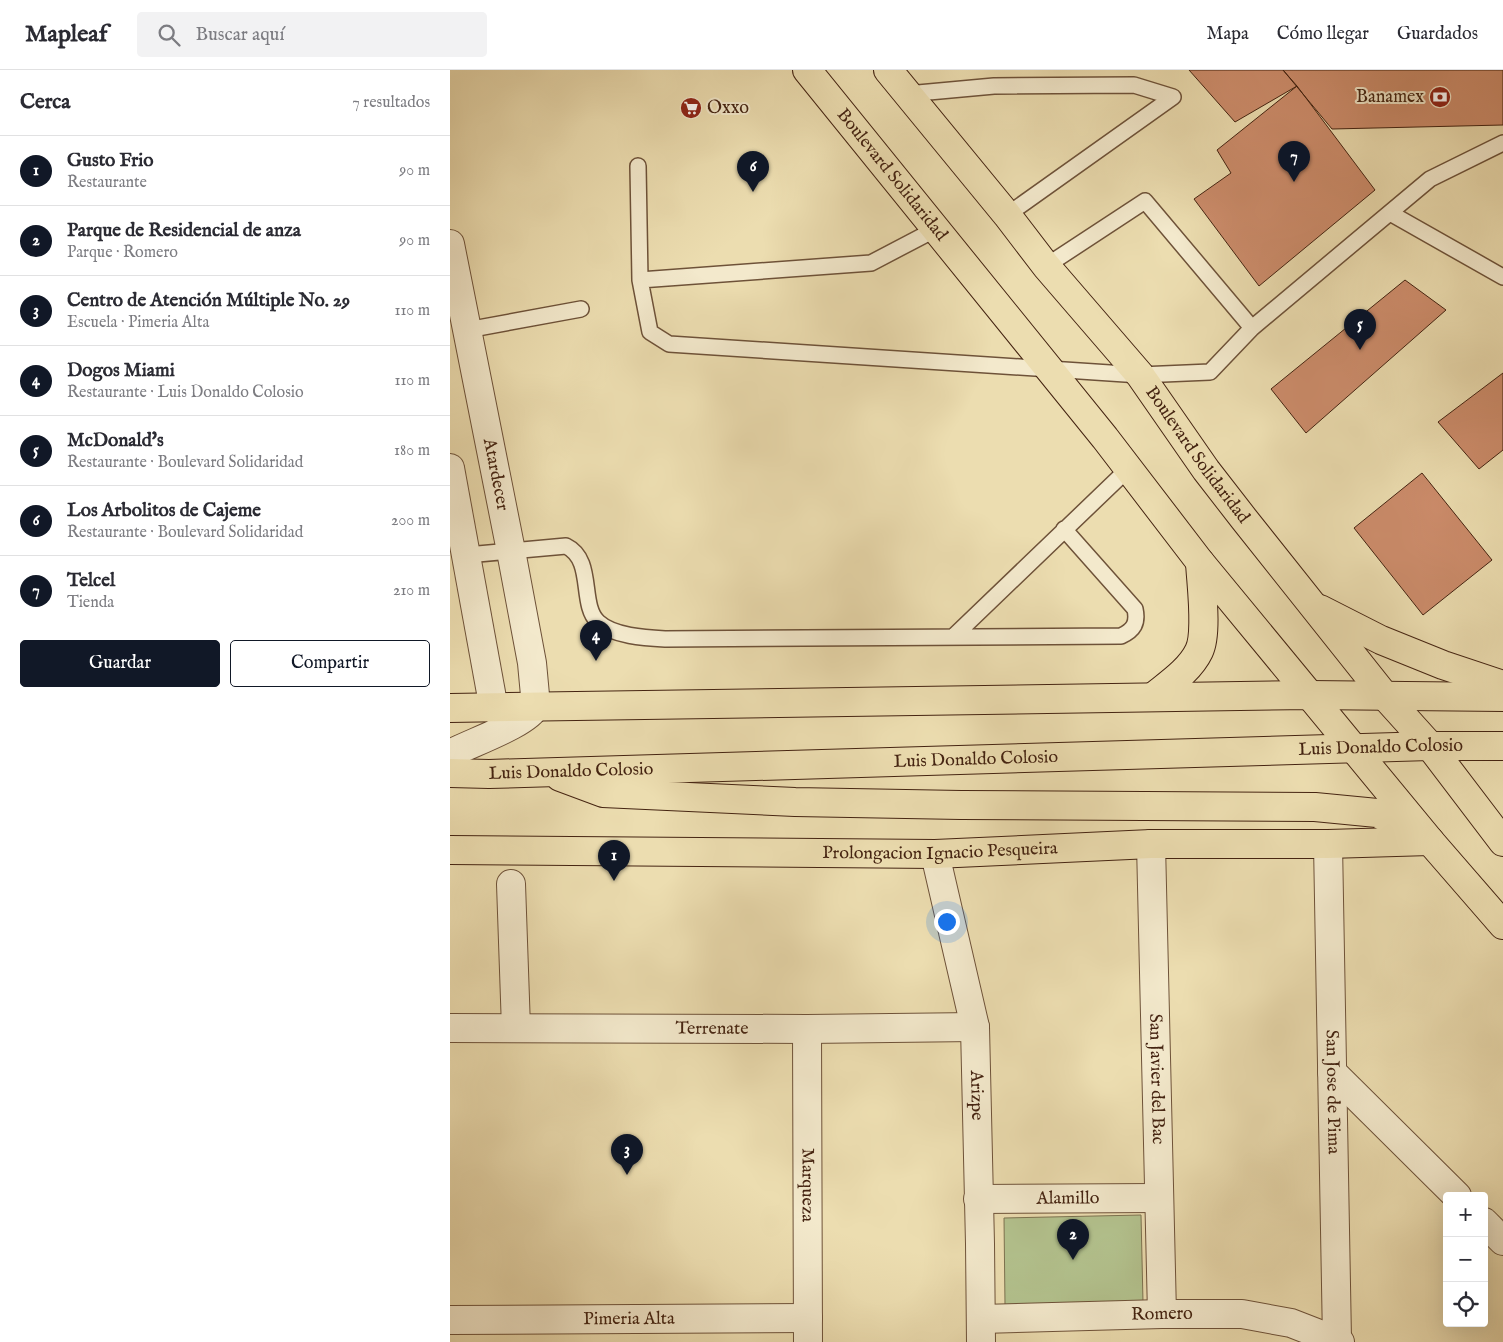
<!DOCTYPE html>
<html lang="es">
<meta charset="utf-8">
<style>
:root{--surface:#fff;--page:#f2f2f3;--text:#2b2b33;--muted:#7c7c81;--line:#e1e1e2;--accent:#111827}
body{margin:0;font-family:"IM FELL English",serif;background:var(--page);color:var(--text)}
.controls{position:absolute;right:15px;bottom:15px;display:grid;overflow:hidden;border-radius:5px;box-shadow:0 5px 20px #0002}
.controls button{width:45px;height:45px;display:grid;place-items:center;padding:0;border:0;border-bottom:1px solid var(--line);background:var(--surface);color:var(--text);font:25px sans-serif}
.you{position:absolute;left:496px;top:851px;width:18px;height:18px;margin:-12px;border:4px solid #fff;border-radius:50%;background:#1a73e8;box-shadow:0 0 0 8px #1a73e833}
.badge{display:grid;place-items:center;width:32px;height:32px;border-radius:50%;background:var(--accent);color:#fff;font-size:16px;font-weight:700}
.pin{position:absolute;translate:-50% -41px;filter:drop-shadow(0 1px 2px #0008)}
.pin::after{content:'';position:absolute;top:26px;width:18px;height:15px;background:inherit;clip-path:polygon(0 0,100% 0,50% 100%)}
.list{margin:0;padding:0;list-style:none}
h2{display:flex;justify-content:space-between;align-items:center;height:65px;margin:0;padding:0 20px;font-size:21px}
h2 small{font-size:16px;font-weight:400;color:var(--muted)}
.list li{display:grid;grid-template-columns:32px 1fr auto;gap:15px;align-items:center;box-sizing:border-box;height:70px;padding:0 20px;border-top:1px solid var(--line)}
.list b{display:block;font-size:19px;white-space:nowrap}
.list p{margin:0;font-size:16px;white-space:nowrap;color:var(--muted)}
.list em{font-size:16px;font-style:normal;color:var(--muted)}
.actions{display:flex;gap:10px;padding:15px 20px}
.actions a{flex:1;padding:11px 0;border:1px solid var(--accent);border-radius:5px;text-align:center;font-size:18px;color:var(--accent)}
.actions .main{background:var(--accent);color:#fff}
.icon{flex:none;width:28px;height:28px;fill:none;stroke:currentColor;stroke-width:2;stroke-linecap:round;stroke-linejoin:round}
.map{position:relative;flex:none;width:1053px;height:1272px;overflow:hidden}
header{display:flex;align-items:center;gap:30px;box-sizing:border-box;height:70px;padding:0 25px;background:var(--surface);border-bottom:1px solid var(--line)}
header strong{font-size:24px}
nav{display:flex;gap:28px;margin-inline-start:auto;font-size:18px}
.search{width:350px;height:45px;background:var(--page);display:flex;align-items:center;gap:12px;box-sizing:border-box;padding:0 18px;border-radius:5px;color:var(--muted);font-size:19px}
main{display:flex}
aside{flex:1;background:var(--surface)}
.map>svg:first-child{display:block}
.green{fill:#b3c28e;stroke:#7c7250}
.building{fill:#cc8c6b;stroke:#442311}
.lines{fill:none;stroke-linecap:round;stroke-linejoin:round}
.service-casing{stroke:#6e5239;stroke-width:18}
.minor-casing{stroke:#6e5239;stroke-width:30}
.primary-casing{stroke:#442311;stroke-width:30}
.service{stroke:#f3e9cc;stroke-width:15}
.minor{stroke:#f3e9cc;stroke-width:28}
.primary{stroke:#ecddb0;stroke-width:28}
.labels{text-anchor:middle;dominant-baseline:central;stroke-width:4;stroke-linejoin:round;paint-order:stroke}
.poi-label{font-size:18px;fill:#442311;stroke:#f3e9cc;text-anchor:end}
.street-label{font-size:18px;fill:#442311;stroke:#f3e9cc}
</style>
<header>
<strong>Mapleaf</strong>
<div class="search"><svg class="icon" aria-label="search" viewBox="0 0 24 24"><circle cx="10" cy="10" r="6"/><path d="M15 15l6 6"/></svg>Buscar aquí</div>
<nav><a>Mapa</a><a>Cómo llegar</a><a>Guardados</a></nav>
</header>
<main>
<aside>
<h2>Cerca<small>7 resultados</small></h2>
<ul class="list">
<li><span class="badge">1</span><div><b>Gusto Frio</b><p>Restaurante</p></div><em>90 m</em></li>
<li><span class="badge">2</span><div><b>Parque de Residencial de anza</b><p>Parque · Romero</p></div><em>90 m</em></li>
<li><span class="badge">3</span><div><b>Centro de Atención Múltiple No. 29</b><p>Escuela · Pimeria Alta</p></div><em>110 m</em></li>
<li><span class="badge">4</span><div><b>Dogos Miami</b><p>Restaurante · Luis Donaldo Colosio</p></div><em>110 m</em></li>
<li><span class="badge">5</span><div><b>McDonald's</b><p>Restaurante · Boulevard Solidaridad</p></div><em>180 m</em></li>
<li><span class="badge">6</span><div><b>Los Arbolitos de Cajeme</b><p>Restaurante · Boulevard Solidaridad</p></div><em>200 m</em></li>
<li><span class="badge">7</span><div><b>Telcel</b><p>Tienda</p></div><em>210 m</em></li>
</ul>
<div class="actions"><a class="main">Guardar</a><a>Compartir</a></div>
</aside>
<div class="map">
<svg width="1053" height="1272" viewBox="0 0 1053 1272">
<rect width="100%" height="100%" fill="#ecddb0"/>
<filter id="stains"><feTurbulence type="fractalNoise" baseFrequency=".004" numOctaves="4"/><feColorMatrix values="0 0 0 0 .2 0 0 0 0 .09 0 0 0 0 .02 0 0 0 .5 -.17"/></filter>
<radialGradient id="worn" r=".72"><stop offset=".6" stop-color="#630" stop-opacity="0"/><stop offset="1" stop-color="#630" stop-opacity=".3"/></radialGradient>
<path class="green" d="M691 1145 693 1232 555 1235 554 1148Z"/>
<path class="building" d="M739 0H833L847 16 785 52Z
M833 0H1053V55L882 59Z
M847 16 925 120 809 216 744 129 781 103 767 80Z
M955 210 996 240 856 363 821 319Z
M1053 303V380L1029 399 988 352Z
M972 403 1042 490 973 545 904 458Z"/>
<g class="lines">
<g class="service-casing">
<path id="service" d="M457 24 544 16 684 15 723 27 557 145
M188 96 190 210 200 262 219 274 690 305 760 302 802 258 980 109 1053 73
M940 143 1053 207
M596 196 695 131 802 258
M190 210 421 193 486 159
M17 260 131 239
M17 485 116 476C145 490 129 534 148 552 163 566 195 568 215 569L671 566C684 560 688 553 685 539L614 459
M503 567 678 399"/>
</g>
<g class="minor-casing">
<g id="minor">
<path id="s1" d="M0 174 61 481 82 593 86 636C77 654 20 673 0 684"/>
<path d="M0 398 44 639"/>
<path id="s2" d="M701 774 712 1244"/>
<path id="s3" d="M878 774 887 1270"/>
<path id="s4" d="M485 784 525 957 530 1174 531 1272"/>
<path d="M61 814 66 958"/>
<path id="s5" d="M0 958 357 959 525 957"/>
<path id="s6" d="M357 959 358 1272"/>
<path d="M882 1002 1007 1126"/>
<path id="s7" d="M528 1129 708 1128"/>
<path d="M1034 1152 1053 1171"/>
<path id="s8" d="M531 1249 712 1244H792L841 1253 890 1272"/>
<path id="s9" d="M0 1250 358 1248"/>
</g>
</g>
<g class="primary-casing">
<g id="primary">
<path id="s10" d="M357 0 655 368 750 492 980 771 1053 855"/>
<path id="s11" d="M438 0 557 145 596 196 690 305 756 400 794 449 934 625 980 676 1053 772"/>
<path d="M870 539 931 570 993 595 1053 615"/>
<path d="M703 627C719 614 740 600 749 581 758 563 751 514 750 492"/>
<path d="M0 638 860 625 1053 627"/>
<path id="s12" d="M0 703 39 704 980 676H1053"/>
<path d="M110 707 153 723 345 732 511 735 865 737 927 743 968 765"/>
<path id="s13" d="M0 780 485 784 701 774H878L980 771"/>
</g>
</g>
<use href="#service" class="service"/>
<use href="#minor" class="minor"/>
<use href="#primary" class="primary"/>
</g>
<defs>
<g id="bank-disc" transform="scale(1.125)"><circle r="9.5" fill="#8f2418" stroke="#f3e9cc"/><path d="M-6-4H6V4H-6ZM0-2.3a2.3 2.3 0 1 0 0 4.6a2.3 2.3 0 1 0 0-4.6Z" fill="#fff"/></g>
<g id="supermarket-disc" transform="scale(1.125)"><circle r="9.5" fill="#8f2418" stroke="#f3e9cc"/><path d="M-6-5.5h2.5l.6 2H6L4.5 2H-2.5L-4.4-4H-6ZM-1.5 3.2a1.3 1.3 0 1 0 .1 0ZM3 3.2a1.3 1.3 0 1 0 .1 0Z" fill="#fff"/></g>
</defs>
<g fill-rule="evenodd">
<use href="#bank-disc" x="990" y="27"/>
<use href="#supermarket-disc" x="241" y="38"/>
</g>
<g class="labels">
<g class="poi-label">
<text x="974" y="27">Banamex</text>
<text x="257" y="38" text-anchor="start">Oxxo</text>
</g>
<g class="street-label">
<text stroke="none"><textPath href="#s10" startOffset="135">Boulevard Solidaridad</textPath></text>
<text stroke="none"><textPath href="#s11" startOffset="494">Boulevard Solidaridad</textPath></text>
<text stroke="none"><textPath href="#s1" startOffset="235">Atardecer</textPath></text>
<text stroke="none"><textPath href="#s12" startOffset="931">Luis Donaldo Colosio</textPath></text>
<text stroke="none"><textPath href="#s12" startOffset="526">Luis Donaldo Colosio</textPath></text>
<text stroke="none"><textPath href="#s12" startOffset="121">Luis Donaldo Colosio</textPath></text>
<text stroke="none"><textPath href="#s13" startOffset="490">Prolongacion Ignacio Pesqueira</textPath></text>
<text stroke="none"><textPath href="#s5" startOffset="262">Terrenate</textPath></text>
<text stroke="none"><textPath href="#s2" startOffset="235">San Javier del Bac</textPath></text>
<text stroke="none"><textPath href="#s3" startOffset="248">San Jose de Pima</textPath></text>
<text stroke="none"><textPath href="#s4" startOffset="246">Arizpe</textPath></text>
<text stroke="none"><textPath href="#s6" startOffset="156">Marqueza</textPath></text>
<text stroke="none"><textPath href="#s7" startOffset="90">Alamillo</textPath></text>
<text stroke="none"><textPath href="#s8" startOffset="181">Romero</textPath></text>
<text stroke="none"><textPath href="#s9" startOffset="179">Pimeria Alta</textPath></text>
</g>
</g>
<rect width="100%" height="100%" filter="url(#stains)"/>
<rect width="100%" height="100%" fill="url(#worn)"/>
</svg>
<div class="controls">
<button>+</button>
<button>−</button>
<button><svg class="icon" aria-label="locate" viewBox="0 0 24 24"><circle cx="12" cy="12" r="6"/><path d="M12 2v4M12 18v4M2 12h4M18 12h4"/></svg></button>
</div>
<div class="you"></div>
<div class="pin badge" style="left:164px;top:811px">1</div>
<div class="pin badge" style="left:623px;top:1190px">2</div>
<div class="pin badge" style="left:177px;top:1105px">3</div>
<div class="pin badge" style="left:146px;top:591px">4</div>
<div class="pin badge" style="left:910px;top:280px">5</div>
<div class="pin badge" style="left:303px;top:122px">6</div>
<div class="pin badge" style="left:844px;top:112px">7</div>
</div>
</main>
